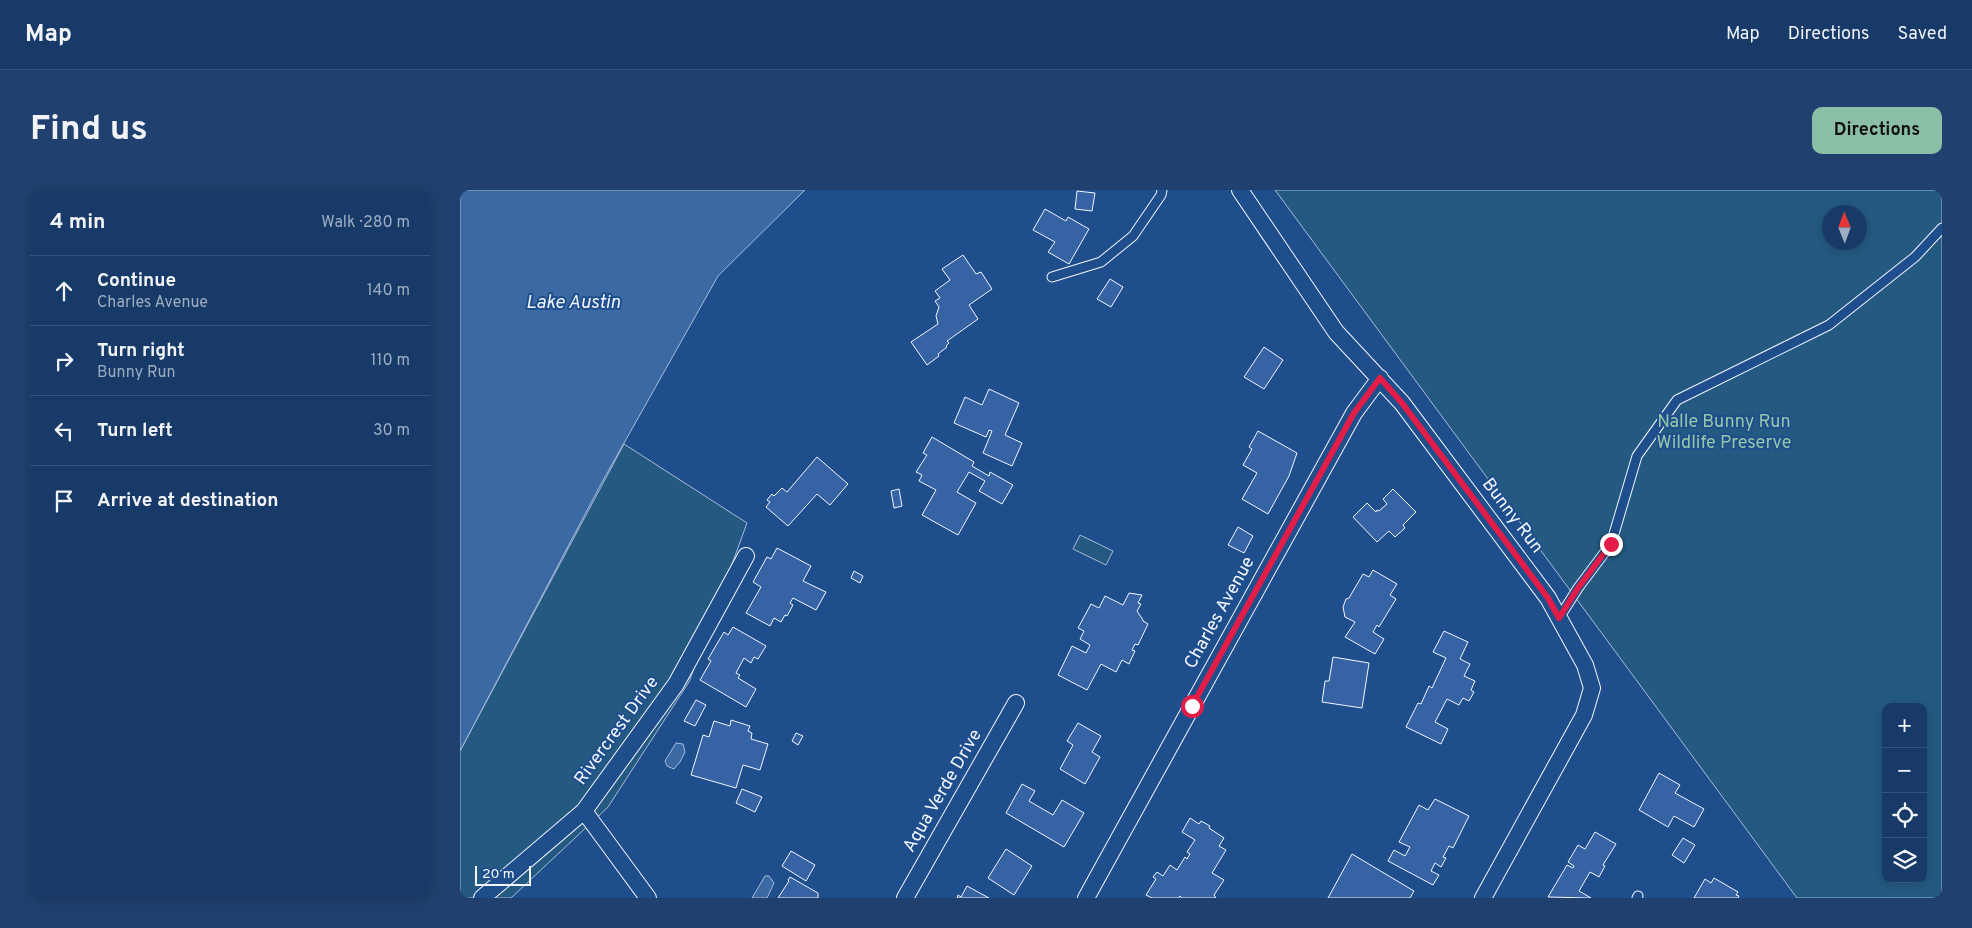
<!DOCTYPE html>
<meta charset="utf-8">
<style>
:root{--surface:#173a69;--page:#20416f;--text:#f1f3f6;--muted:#9eadc0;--line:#36547d;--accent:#8abfa5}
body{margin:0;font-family:Overpass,sans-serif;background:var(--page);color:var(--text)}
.controls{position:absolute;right:15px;bottom:15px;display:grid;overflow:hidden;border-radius:10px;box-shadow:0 2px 12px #0003}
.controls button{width:45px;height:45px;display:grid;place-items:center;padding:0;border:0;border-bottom:1px solid var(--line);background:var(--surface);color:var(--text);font:25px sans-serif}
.compass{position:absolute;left:1362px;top:15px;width:45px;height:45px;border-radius:50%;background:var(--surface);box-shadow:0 2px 12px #0003;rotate:359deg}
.scale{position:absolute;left:15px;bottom:12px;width:56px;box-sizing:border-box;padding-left:5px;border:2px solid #f2f6ff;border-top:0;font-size:14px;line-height:18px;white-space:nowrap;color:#f2f6ff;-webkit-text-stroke:4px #1f4e8c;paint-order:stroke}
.stop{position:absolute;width:15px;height:15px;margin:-11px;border:4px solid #e11d48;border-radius:50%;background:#fff}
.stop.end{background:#e11d48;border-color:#fff;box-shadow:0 1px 5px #0008}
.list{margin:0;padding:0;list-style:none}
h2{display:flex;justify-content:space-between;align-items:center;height:65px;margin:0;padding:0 20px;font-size:21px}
h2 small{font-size:16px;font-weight:400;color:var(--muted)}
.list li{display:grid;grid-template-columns:32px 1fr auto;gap:15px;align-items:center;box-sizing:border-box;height:70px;padding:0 20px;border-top:1px solid var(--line)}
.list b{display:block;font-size:19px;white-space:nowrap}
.list p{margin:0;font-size:16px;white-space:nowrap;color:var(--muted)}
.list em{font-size:16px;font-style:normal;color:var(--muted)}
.icon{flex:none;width:28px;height:28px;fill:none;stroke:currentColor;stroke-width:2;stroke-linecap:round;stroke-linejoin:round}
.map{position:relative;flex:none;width:1482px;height:708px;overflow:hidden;border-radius:10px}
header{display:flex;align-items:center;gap:30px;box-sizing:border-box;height:70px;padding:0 25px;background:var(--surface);border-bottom:1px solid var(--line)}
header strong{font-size:24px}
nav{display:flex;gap:28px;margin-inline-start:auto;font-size:18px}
.intro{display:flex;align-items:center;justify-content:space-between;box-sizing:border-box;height:120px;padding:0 30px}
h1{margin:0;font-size:35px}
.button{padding:12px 22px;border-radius:10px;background:var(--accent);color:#111;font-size:18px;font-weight:700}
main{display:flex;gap:30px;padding:0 30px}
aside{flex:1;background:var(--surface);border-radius:10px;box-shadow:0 2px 12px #0003}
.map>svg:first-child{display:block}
.green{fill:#245a82;stroke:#a8bbd7;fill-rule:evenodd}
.water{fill:#3b69a3;stroke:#a8bbd7}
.building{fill:#3563a3;stroke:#f2f6ff}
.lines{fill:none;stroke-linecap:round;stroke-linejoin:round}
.service-casing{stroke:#f2f6ff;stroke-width:11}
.minor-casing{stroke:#f2f6ff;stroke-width:18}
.service{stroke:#1f4e8c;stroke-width:9}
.minor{stroke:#1f4e8c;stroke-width:16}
.route{stroke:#e11d48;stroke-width:6}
.labels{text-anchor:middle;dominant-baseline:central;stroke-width:4;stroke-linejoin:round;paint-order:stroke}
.park-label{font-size:18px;fill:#97c8a6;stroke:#1f4e8c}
.street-label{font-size:18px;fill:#f2f6ff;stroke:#1f4e8c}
.water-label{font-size:19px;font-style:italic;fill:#f2f6ff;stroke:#1f4e8c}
</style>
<header>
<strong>Map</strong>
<nav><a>Map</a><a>Directions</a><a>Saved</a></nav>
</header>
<div class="intro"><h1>Find us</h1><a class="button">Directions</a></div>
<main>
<aside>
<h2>4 min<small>Walk · 280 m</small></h2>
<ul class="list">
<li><svg class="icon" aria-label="ahead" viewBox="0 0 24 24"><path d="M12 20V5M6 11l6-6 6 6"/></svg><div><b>Continue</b><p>Charles Avenue</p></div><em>140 m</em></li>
<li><svg class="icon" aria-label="right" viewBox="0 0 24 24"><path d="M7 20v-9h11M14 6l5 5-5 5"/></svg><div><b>Turn right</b><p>Bunny Run</p></div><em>110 m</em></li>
<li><svg class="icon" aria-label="left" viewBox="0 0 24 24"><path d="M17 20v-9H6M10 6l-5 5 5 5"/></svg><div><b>Turn left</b></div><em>30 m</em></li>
<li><svg class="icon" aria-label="arrive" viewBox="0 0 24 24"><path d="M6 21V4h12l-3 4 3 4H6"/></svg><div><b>Arrive at destination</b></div></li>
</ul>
</aside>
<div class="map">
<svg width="1482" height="708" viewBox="0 0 1482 708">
<rect width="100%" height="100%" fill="#1f4e8c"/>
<path class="green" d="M815 0H1482V708H1337ZM1370 22H1400V52H1370ZM1426 517H1463V689H1426Z
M164 254 287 333 229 492 148 617 51 708H0V561Z
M620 345 653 361 646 375 613 359Z"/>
<path class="water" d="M0 0H345L258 86 141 294 0 561Z
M216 553 223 554 225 562 220 572 214 579 207 576 205 571Z
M305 686H309L314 693 307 708H292Z"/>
<path class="building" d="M617 1 635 3 632 21 615 19Z
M585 19 606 31 608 27 629 39 609 74 588 62 595 52 573 40Z
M503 65 516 84 521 82 532 99 509 115 518 129 487 151 489 153 486 156 487 157 478 164 479 166 467 175 451 152 478 134 476 126 479 117 475 111 480 108 475 101 490 90 482 79Z
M650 89 663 97 651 117 637 109Z
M804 157 823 170 804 199 784 187Z
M529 199 559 213 545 245 562 253 552 276 523 263 532 241 529 240 526 247 494 233 505 207 522 215Z
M798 241 837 263 829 286 808 324 782 309 797 283 783 275 792 259 789 257Z
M472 247 514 272 512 276 529 286 530 282 553 295 542 314 519 301 525 291 509 282 497 302 516 313 498 345 462 325 476 300 459 291 462 285 456 282 467 265 463 263Z
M357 267 388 294 370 315 357 304 328 336 306 317 310 312 307 310 312 304 314 306 322 298 327 302Z
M439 299 442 316 434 318 431 301Z
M933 299 956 322 943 335 945 338 935 347 929 341 917 352 893 327 907 313 916 322 917 320 919 321 927 314 923 309Z
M778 337 793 346 784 363 768 355Z
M317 358 351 376 343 391 366 402 356 420 333 408 330 413 333 415 327 426 325 425 321 432 314 428 310 436 286 423 301 397 293 392 307 367 311 369Z
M913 380 937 394 930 405 936 409 919 437 917 435 913 442 924 449 915 464 885 447 895 432 885 427 883 417 886 409 889 408 903 384 909 387Z
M394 381 403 386 400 393 391 388Z
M669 403 682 405 678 413 681 414 677 421 683 430V431L688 434 678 455 675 454 672 460 675 461 669 474 662 470 656 482 641 474 627 500 598 485 612 456 626 463 630 455 620 449 624 441 618 438 631 414 639 418 645 406 663 415Z
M273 437 306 456 298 469 294 467 291 473 284 468 276 483 280 485 278 488 296 499 286 517 240 490 251 471 248 469 264 442 268 445Z
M984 441 1008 452 1000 469 1010 474 1004 486 1015 491 1011 500 1014 502 1009 511 1003 508 999 515 987 509 975 532 988 539 981 554 946 537 958 513 961 514 969 496 972 498 986 468 973 462Z
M873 467 909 473 902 518 862 512 865 491H869Z
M236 510 246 515 235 536 224 531Z
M271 530 290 536 288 541 292 543 291 549 308 554 300 580 283 575 276 598 231 585 243 545 249 547 254 531 270 536Z
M618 533 641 546 632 562 640 567 625 594 600 579 613 555 607 551Z
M336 543 343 546 338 555 332 551Z
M1199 583 1220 595 1215 603 1244 619 1234 637 1214 626 1208 637 1179 620Z
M562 594 575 601 569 611 593 625 602 610 624 623 604 657 546 623Z
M282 599 302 607 295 622 276 613Z
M975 609 1009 626 993 658 989 656 983 667 986 668 981 677 975 673 971 681 979 685 973 695 928 671 934 660 945 666 950 657 939 652 959 615 968 620Z
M730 628 739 634 741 631 750 636 749 638 764 648 759 656 766 660 752 683 764 690 754 705 756 708H722L720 706 719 708H692L686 705 696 689 693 687 697 682 703 686 710 675 717 680 725 667 727 669 730 664 727 662 735 650 722 642Z
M1135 642 1156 654 1143 675 1145 676 1139 687 1130 682 1119 701 1131 708 1088 707 1107 675 1113 678 1114 676 1108 672 1118 655 1125 659Z
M1223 648 1235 655 1224 673 1212 665Z
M546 659 572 676 554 705 528 688Z
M331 661 355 675 346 691 322 676Z
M892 664 954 701 950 708H868Z
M330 687 358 703V708H318L329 691 328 690Z
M1254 688 1278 702 1276 705 1279 706 1278 708H1234L1245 689 1251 693Z
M507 696 529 708H497L498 705 501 707Z"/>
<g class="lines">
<g class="service-casing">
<path id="service" d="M592 87 641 72 673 46 701 5 702 0
M1099 428 1118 398 1151 354 1177 266 1217 210 1369 135 1455 67 1482 38
M1177 708 1178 706"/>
</g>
<g class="minor-casing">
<path id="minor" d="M780 0 876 142 942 213 1088 408 1125 475 1132 498 1124 525 1023 708
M124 621 188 708
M22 708 124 621 216 494 286 366
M445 708 556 513
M626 708 894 223 920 188"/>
</g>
<use href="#service" class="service"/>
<use href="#minor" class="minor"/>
</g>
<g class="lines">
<path class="route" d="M732 516 894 223 920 188 942 213 1088 408 1099 428 1118 398 1151 354"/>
</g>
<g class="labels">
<g class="park-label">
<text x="1264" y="232">Nalle Bunny Run<tspan x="1264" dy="21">Wildlife Preserve</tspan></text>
</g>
<g class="street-label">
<text transform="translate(1052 326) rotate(53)">Bunny Run</text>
<text transform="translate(760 423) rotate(-61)">Charles Avenue</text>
<text transform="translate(157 541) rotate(-54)">Rivercrest Drive</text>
<text transform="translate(483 601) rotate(-60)">Aqua Verde Drive</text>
</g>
<g class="water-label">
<text x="113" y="113">Lake Austin</text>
</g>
</g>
</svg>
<div class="controls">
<button>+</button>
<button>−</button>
<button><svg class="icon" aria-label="locate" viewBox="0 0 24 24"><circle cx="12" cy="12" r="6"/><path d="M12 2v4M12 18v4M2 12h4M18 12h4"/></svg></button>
<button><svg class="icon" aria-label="layers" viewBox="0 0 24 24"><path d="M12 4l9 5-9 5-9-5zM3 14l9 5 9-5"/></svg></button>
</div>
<svg class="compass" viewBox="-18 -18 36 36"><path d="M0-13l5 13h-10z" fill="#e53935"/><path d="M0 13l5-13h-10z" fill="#9eadc0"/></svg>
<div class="scale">20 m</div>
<div class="stop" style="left:732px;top:516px"></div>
<div class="stop end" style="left:1151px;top:354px"></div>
</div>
</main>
